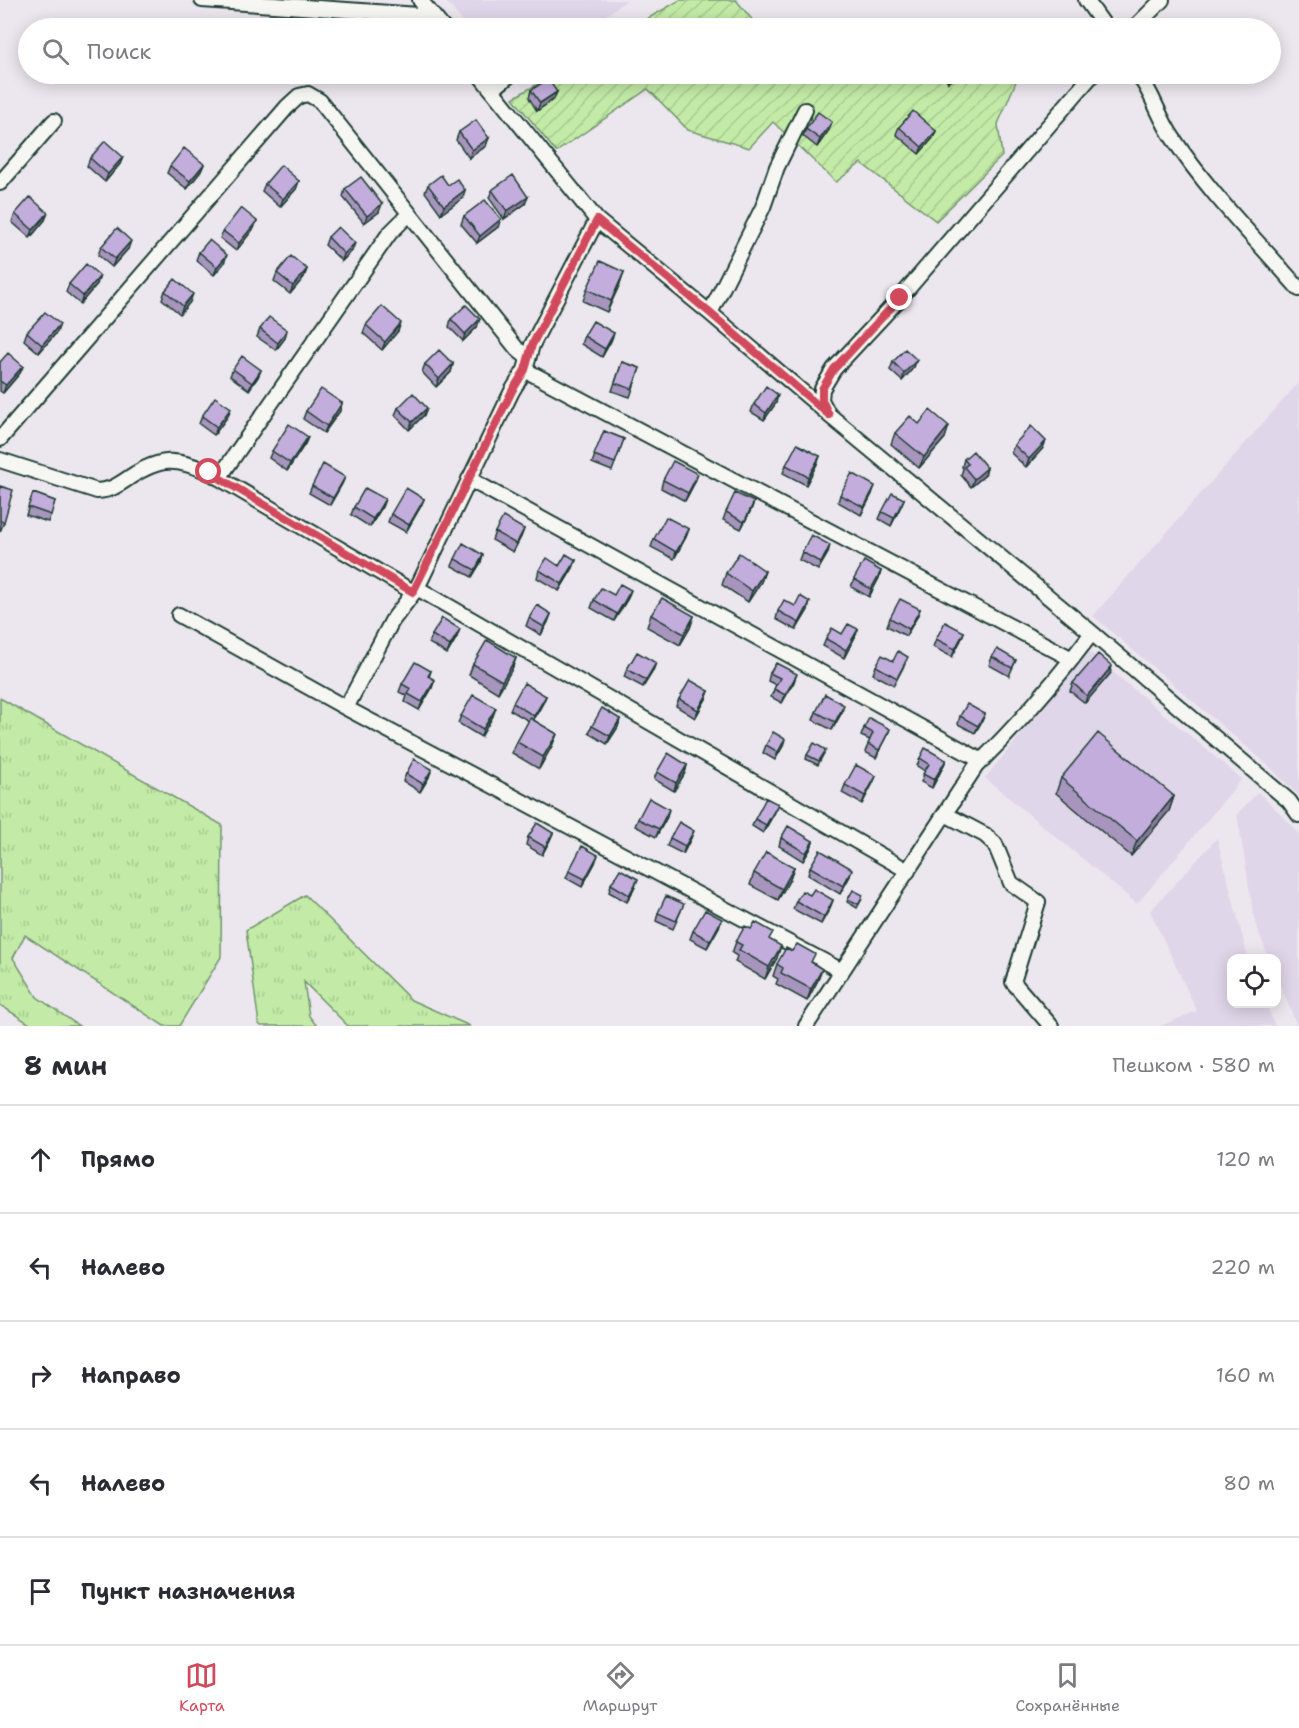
<!DOCTYPE html>
<html lang="ru">
<meta charset="utf-8">
<style>
:root{--surface:#fff;--page:#f2f2f3;--text:#2b2b33;--muted:#7c7c81;--line:#e1e1e2;--accent:#d1495b}
body{margin:0;font-family:"Shantell Sans",sans-serif;background:var(--page);color:var(--text)}
.controls{position:absolute;right:18px;bottom:18px;display:grid;overflow:hidden;border-radius:12px;box-shadow:0 3px 15px #0003}
.controls button{width:54px;height:54px;display:grid;place-items:center;padding:0;border:0;border-bottom:2px solid var(--line);background:var(--surface);color:var(--text);font:30px sans-serif}
.stop{position:absolute;width:18px;height:18px;margin:-14px;border:4px solid #d1495b;border-radius:50%;background:#fff}
.stop.end{background:#d1495b;border-color:#fff;box-shadow:0 2px 6px #0008}
.list{margin:0;padding:0;list-style:none}
h2{display:flex;justify-content:space-between;align-items:center;height:78px;margin:0;padding:0 24px;font-size:26px}
h2 small{font-size:20px;font-weight:400;color:var(--muted)}
.list li{display:grid;grid-template-columns:39px 1fr auto;gap:18px;align-items:center;box-sizing:border-box;height:108px;padding:0 24px;border-top:2px solid var(--line)}
.list b{display:block;font-size:22px;white-space:nowrap}
.list em{font-size:20px;font-style:normal;color:var(--muted)}
.icon{flex:none;width:33px;height:33px;fill:none;stroke:currentColor;stroke-width:2;stroke-linecap:round;stroke-linejoin:round}
.map{position:relative;flex:none;width:1299px;height:1026px;overflow:hidden}
.search{position:absolute;background:var(--surface);box-shadow:0 3px 15px #0003;left:18px;right:18px;top:18px;height:66px;display:flex;align-items:center;gap:15px;box-sizing:border-box;padding:0 21px;border-radius:33px;color:var(--muted);font-size:22px}
.sheet{height:618px;background:var(--surface)}
nav{display:flex;justify-content:space-around;align-items:center;box-sizing:border-box;height:84px;border-top:2px solid var(--line);background:var(--surface);font-size:16px;color:var(--muted)}
nav a{display:grid;justify-items:center;gap:3px}
nav .on{color:var(--accent)}
.map>svg:first-child{display:block}
.built{fill:#e0d6e9}
.grass{fill:url(#grass-tufts);stroke:#71946e;stroke-width:1.5}
.garden{fill:url(#garden-furrows);stroke:#71946e;stroke-width:1.5}
.lines{fill:none;stroke-linecap:round;stroke-linejoin:round}
.minor-casing{stroke:#1f3d34;stroke-width:18}
.minor{stroke:#f6f6f2;stroke-width:14}
.wall{fill:#a895bd;stroke:#1f3d34;stroke-width:1.5}
.shaded-wall{fill:#88799a;stroke:#1f3d34;stroke-width:1.5}
.building{fill:#c3addc;stroke:#1f3d34;stroke-width:1.5}
.route{stroke:#d1495b;stroke-width:8}
</style>
<div class="map">
<svg width="1299" height="1026" viewBox="0 0 1299 1026">
<defs>
<pattern id="grass-tufts" width="24" height="20" patternUnits="userSpaceOnUse" patternTransform="scale(1.5)"><rect width="24" height="20" fill="#c3eba7"/><path d="M3 7l-1-3M5 7V3M7 7l1-3M15 17l-1-3M17 17v-4M19 17l1-3" fill="none" stroke="#a7ca90"/></pattern>
<pattern id="garden-furrows" width="10" height="10" patternUnits="userSpaceOnUse" patternTransform="scale(1.5)"><rect width="10" height="10" fill="#c3eba7"/><path d="M-1 1l2-2M0 10L10 0M9 11l2-2" fill="none" stroke="#a7ca90"/></pattern>
</defs>
<rect width="100%" height="100%" fill="#ece7ee"/>
<filter id="ink" filterUnits="userSpaceOnUse"><feTurbulence type="fractalNoise" baseFrequency=".0167" numOctaves="2"/><feDisplacementMap in="SourceGraphic" scale="12" xChannelSelector="R" yChannelSelector="G"/><feConvolveMatrix kernelMatrix="1 2 1 2 8 2 1 2 1" color-interpolation-filters="sRGB"/></filter>
<g filter="url(#ink)">
<path class="built" d="M445 0H627L589 28H468Z
M1299 382V796L1269 766 1093 616Z
M1089 652 1242 779 1137 904 985 778Z
M1258 792 1292 825 1299 834V1026H1297L1277 976 1276 958H1269L1255 923 1237 814Z
M1217 838 1248 958H1232V1004H1266L1275 1026H1160L1197 1011 1150 911Z"/>
<path class="grass" d="M0 698 222 825 221 957 179 1026H164L25 935 13 958 37 997 79 1026H33L0 1005Z
M305 895 411 1000 470 1026H348L304 982 309 1016 317 1026H261L259 1024 246 930Z"/>
<path class="garden" d="M680 0H736L759 28H631Z
M555 74H1015L1017 79 998 124 1002 156 936 221 861 163 836 182 773 122 749 148 688 130 648 89 556 152 513 98Z"/>
<g class="lines">
<g class="minor-casing">
<path id="minor" d="M202 0 433 16
M420 0 443 28
M1086 0 1106 28
M1134 28 1162 0
M479 74 597 220 710 313 826 412
M1093 74 900 298 834 369 822 389 821 400 829 415 1092 633 1289 801 1299 815
M1138 74C1153 94 1159 118 1173 138 1209 193 1256 239 1299 289
M492 90 511 74
M0 183 54 121
M710 313 763 207 777 167 805 110
M525 370 1072 659
M0 439 287 107 299 96 308 94 320 101 517 349 528 358
M0 460 97 491C112 490 118 485 130 477 161 457 176 458 209 472L413 592
M219 478 389 234 409 214
M469 479 982 761
M417 588 908 871
M179 615 346 708 842 971
M346 708 392 621 417 588 512 391 525 370 532 345 597 220
M945 814 985 835 995 844 1011 883 1038 902 1013 982 1051 1026
M806 1026 976 766C1018 725 1057 679 1092 633"/>
</g>
<use href="#minor" class="minor"/>
</g>
<path class="wall" d="M943 74H962L948 82Z
M531 90 554 99 537 111 529 98Z
M899 127 936 131 933 138 919 154 896 134Z
M806 129 829 130 817 147 803 136Z
M459 132 486 146 469 158 456 140Z
M123 157 120 164 105 182 87 166 90 158Z
M204 164 201 171 187 189 167 173 170 166Z
M299 181 296 189 280 207 262 191 265 184Z
M428 185H448L463 198 441 214 425 192Z
M345 189 379 212 364 223 343 197Z
M492 190 525 204 504 219 489 198Z
M15 214 45 220 30 238 12 222Z
M464 216 498 227 477 243 461 224Z
M254 228 236 251 220 238 223 231Z
M328 237 352 251 342 261 325 245Z
M101 247 128 249 112 267 98 255Z
M199 252 224 263 214 275 196 260Z
M307 269 304 277 290 294 274 281 277 273Z
M624 272 607 312 583 301 587 289Z
M69 284H97L80 304 66 292Z
M165 291 190 302 180 314 162 299Z
M451 319 477 327 463 341 449 327Z
M366 325 398 331 382 350 363 333Z
M260 329 285 338 276 350 257 337Z
M27 332H57L39 353 24 340Z
M614 333 611 341 602 357 581 344 584 336Z
M0 362 23 366 20 373 3 393 0 391Z
M622 362 640 368 630 397 612 391Z
M893 362 914 367 902 381 890 370Z
M425 364H453L451 372 436 387 422 372Z
M233 369 261 370 258 377 249 390 230 376Z
M342 403 340 411 324 433 303 419 306 411Z
M776 403 764 420 751 412 754 404Z
M398 408 424 415 409 430 395 415Z
M202 416H228L214 435 199 424Z
M919 424 945 438 919 468 891 444 895 433Z
M604 431 624 439 612 471 592 463Z
M308 437 305 444 287 471 269 458 272 451Z
M1014 445 1043 448 1026 467 1011 453Z
M820 456 817 464 806 485 783 473 786 465Z
M964 459 987 468 985 475 971 487 961 475 963 469 962 467Z
M345 477 342 484 330 505 309 493 312 486Z
M663 480 695 482 685 501 661 488Z
M0 486 4 522 0 532Z
M33 493 55 501 48 522 26 515Z
M872 494 861 515 838 502 840 495Z
M385 499 382 507 370 527 351 515 354 507Z
M424 499 421 506 406 532 388 522 391 514Z
M904 499 901 506 891 526 879 519 882 512Z
M754 502 751 510 741 529 723 520 726 512Z
M524 529 521 537 513 552 492 540 495 532Z
M689 529 686 537 674 559 651 547 654 539Z
M802 552 828 553 818 570 799 560Z
M455 559 481 562 472 577 452 566Z
M576 560 573 568 559 591 537 578 539 570Z
M765 571 761 582 748 602 722 585 726 573Z
M881 571 879 578 869 597 851 587 854 579Z
M614 595 628 598 614 621 591 608 594 600Z
M795 606 808 610 796 630 776 619 778 611Z
M920 609 917 617 906 636 887 626 890 618Z
M551 614 548 622 541 635 526 626 529 618Z
M651 615 694 616 690 628 680 645 647 627Z
M858 629 855 637 844 658 823 646 826 639Z
M964 632 961 640 952 657 933 647 936 639Z
M432 635 457 637 447 654 429 643Z
M992 657 1016 660 1009 676 989 665Z
M516 658 512 669 498 693 469 675 473 664Z
M893 661 905 664 894 685 873 674 876 666Z
M627 669 653 671 643 687 624 677Z
M431 671 429 677 432 688 419 710 405 702 407 696 399 692 402 684Z
M770 673 794 682 782 703 771 697 776 685 768 681Z
M1110 674 1085 703 1070 691 1073 683Z
M709 691 706 699 695 718 676 706 679 699Z
M546 696 543 703 533 720 557 734 552 746 539 769 512 753 517 742 529 721 510 710 513 703Z
M816 712H842L832 730 813 720Z
M985 714 982 721 975 733 958 724 960 716Z
M461 716H493L481 737 458 723Z
M620 719 618 727 607 744 589 733 592 726Z
M864 728 887 737 876 758 865 752 870 740 861 736Z
M766 745 783 746 775 760 763 753Z
M824 753 818 765 806 759 807 755Z
M920 758 946 760 943 767 932 788 921 782 925 771 917 766Z
M687 765 685 773 674 791 654 779 657 772Z
M406 774 429 777 420 792 403 781Z
M876 776 873 783 862 804 842 793 845 785Z
M1061 778 1174 796 1169 811 1131 856 1056 793Z
M778 804 775 812 763 833 752 826 755 819Z
M667 817 656 837 635 826 638 819Z
M553 833 550 840 542 855 526 845 528 837Z
M670 838H691L683 854 667 846Z
M781 838 813 841 811 848 803 861 779 846Z
M595 863 582 887 566 878 569 871Z
M794 867 790 879 778 900 750 885 754 873Z
M810 867 850 876 840 894 808 875Z
M611 884 635 887 627 902 609 892Z
M810 895 833 900 830 908 821 924 793 909 796 901Z
M848 899H862L857 908 847 902Z
M681 911 673 929 656 921 658 913Z
M719 927 707 948 690 939 693 931Z
M770 940 777 958 765 979 735 962 737 956 732 953 736 942Z
M812 962 822 969 818 980 807 1001 776 984 778 979 773 976 777 964Z"/>
<path class="shaded-wall" d="M951 74H962L948 82Z
M557 92 554 99 537 111 540 103Z
M832 122 829 130 817 147 820 139Z
M936 131 933 138 919 154 922 147Z
M489 138 486 146 469 158 472 150Z
M123 157 120 164 105 182 108 174Z
M204 164 201 171 187 189 190 181Z
M299 181 296 189 280 207 283 199Z
M465 190 463 198 441 214 444 206Z
M528 197 525 204 504 219 507 211Z
M382 204 379 212 364 223 367 216Z
M48 213 45 220 30 238 33 230Z
M501 219 498 227 477 243 480 236Z
M257 221 254 228 236 251 239 243Z
M131 241 128 249 112 267 115 259Z
M355 243 352 251 342 261 344 254Z
M227 255 224 263 214 275 217 267Z
M307 269 304 277 290 294 293 286Z
M624 272 620 284 607 312 611 301Z
M100 276 97 284 80 304 83 296Z
M193 294 190 302 180 314 183 306Z
M480 319 477 327 463 341 465 334Z
M401 323 398 331 382 350 385 342Z
M60 324 57 332 39 353 42 345Z
M287 330 285 338 276 350 278 343Z
M614 333 611 341 602 357 605 349Z
M917 360 914 367 902 381 904 373Z
M453 364 451 372 436 387 439 379Z
M23 366 20 373 3 393 6 385Z
M261 370 258 377 249 390 252 383Z
M778 395 776 403 764 420 766 413Z
M342 403 340 411 324 433 327 426Z
M231 408 228 416 214 435 217 427Z
M427 408 424 415 409 430 412 422Z
M949 426 945 438 919 468 924 457Z
M308 437 305 444 287 471 290 463Z
M1046 441 1043 448 1026 467 1029 459Z
M820 456 817 464 806 485 808 477Z
M987 468 985 475 971 487 974 479Z
M698 474 695 482 685 501 688 493Z
M345 477 342 484 330 505 333 498Z
M875 486 872 494 861 515 864 507Z
M385 499 382 507 370 527 373 519Z
M424 499 421 506 406 532 409 525Z
M904 499 901 506 891 526 894 518Z
M754 502 751 510 741 529 744 522Z
M524 529 521 537 513 552 516 544Z
M689 529 686 537 674 559 676 552Z
M830 545 828 553 818 570 821 563Z
M483 555 481 562 472 577 475 570Z
M576 560 573 568 559 591 562 584Z
M765 571 761 582 748 602 752 591Z
M881 571 879 578 869 597 871 589Z
M631 590 628 598 614 621 617 614Z
M810 602 808 610 796 630 799 623Z
M920 609 917 617 906 636 909 629Z
M551 614 548 622 541 635 544 627Z
M694 616 690 628 680 645 684 634Z
M460 629 457 637 447 654 450 646Z
M858 629 855 637 844 658 846 650Z
M964 632 961 640 952 657 955 649Z
M516 658 512 669 498 693 502 681Z
M656 663 653 671 643 687 646 680Z
M1112 666 1110 674 1085 703 1087 696Z
M797 674 794 682 782 703 785 695Z
M435 680 432 688 419 710 422 702Z
M709 691 706 699 695 718 698 710Z
M546 696 543 703 532 723 534 716Z
M844 705 842 712 832 730 835 722Z
M496 708 493 716 481 737 483 729Z
M985 714 982 721 975 733 978 726Z
M620 719 618 727 607 744 610 736Z
M890 729 887 737 876 758 879 750Z
M557 734 552 746 539 769 543 757Z
M785 739 783 746 775 760 778 752Z
M946 760 943 767 932 788 934 780Z
M687 765 685 773 674 791 676 783Z
M432 769 429 777 420 792 423 784Z
M876 776 873 783 862 804 865 796Z
M1174 796 1169 811 1131 856 1137 841Z
M778 804 775 812 763 833 766 825Z
M669 809 667 817 656 837 659 829Z
M694 831 691 838 683 854 685 846Z
M553 833 550 840 542 855 545 847Z
M813 841 811 848 803 861 806 853Z
M598 855 595 863 582 887 585 879Z
M794 867 790 879 778 900 782 889Z
M852 869 850 876 840 894 843 886Z
M638 879 635 887 627 902 629 895Z
M833 900 830 908 821 924 824 917Z
M722 919 719 927 707 948 710 941Z
M781 946 777 958 765 979 769 967Z
M822 969 818 980 807 1001 811 989Z"/>
<path class="building" d="M548 79 557 92 540 103 531 90Z
M913 111 936 131 922 147 899 127Z
M818 112 832 122 820 139 806 129Z
M476 120 489 138 472 150 459 132Z
M105 141 123 157 108 174 90 158Z
M184 148 204 164 190 181 170 166Z
M281 165 299 181 283 199 265 184Z
M441 175 448 185 457 179 465 190 444 206 428 185Z
M513 175 528 197 507 211 492 190Z
M361 177 382 204 367 216 345 189Z
M30 197 48 213 33 230 15 214Z
M485 200 501 219 480 236 464 216Z
M241 208 257 221 239 243 223 231Z
M338 227 355 243 344 254 328 237Z
M117 228 131 241 115 259 101 247Z
M209 240 227 255 217 267 199 252Z
M291 256 307 269 293 286 277 273Z
M600 261 624 272 611 301 587 289Z
M86 264 100 276 83 296 69 284Z
M175 279 193 294 183 306 165 291Z
M466 305 480 319 465 334 451 319Z
M382 306 401 323 385 342 366 325Z
M45 312 60 324 42 345 27 332Z
M269 317 287 330 278 343 260 329Z
M593 321 614 333 605 349 584 336Z
M905 349 917 360 904 373 893 362Z
M439 350 453 364 439 379 425 364Z
M8 353 23 366 6 385 0 381V362Z
M242 356 261 370 252 383 233 369Z
M622 362 640 368 632 389 615 383Z
M766 386 778 395 766 413 754 404Z
M321 389 342 403 327 426 306 411Z
M413 393 427 408 412 422 398 408Z
M215 397 231 408 217 427 202 416Z
M930 410 949 426 924 457 895 433 910 416 919 424Z
M289 424 308 437 290 463 272 451Z
M1031 426 1046 441 1029 459 1014 445Z
M604 431 624 439 615 463 594 455Z
M797 444 820 456 808 477 786 465Z
M973 451 987 468 974 479 964 467 968 464 964 459Z
M673 461 698 474 688 493 663 480Z
M323 464 345 477 333 498 312 486Z
M852 473 875 486 864 507 840 495Z
M0 486 13 490 4 522 0 521Z
M365 488 385 499 373 519 354 507Z
M406 488 424 499 409 525 391 514Z
M33 493 55 501 51 515 28 507Z
M735 493 754 502 744 522 726 512Z
M892 493 904 499 894 518 882 512Z
M503 517 524 529 516 544 495 532Z
M666 517 689 529 676 552 654 539Z
M811 535 830 545 821 563 802 552Z
M463 543 483 555 475 570 455 559Z
M739 553 765 571 752 591 726 573Z
M566 554 576 560 562 584 539 570 547 558 559 566Z
M864 561 881 571 871 589 854 579Z
M620 584 631 590 617 614 594 600 601 588 614 595Z
M800 596 810 602 799 623 778 611 784 600 795 606Z
M662 598 694 616 684 634 651 615Z
M900 599 920 609 909 629 890 618Z
M537 605 551 614 544 627 529 618Z
M442 618 460 629 450 646 432 635Z
M945 622 964 632 955 649 936 639Z
M848 624 858 629 846 650 826 639 832 628 842 634Z
M487 640 516 658 502 681 473 664Z
M997 649 1016 660 1012 668 992 657Z
M898 651 908 657 897 678 876 666 882 655 893 661Z
M637 652 656 663 646 680 627 669Z
M1098 654 1112 666 1087 696 1073 683Z
M415 662 431 671 428 676 435 680 422 702 408 694 411 689 402 684Z
M776 663 797 674 785 695 774 689 780 678 770 673Z
M690 680 709 691 698 710 679 699Z
M524 683 546 696 534 716 513 703Z
M825 694 844 705 835 722 816 712Z
M473 695 496 708 483 729 461 716Z
M967 704 985 714 978 726 960 716Z
M602 708 620 719 610 736 592 726Z
M530 718 557 734 543 757 517 742Z
M869 718 890 729 879 750 868 744 873 733 864 728Z
M773 732 785 739 778 752 766 745Z
M1098 733 1174 796 1137 841 1061 778Z
M814 743 826 750 819 761 807 755Z
M925 748 946 760 934 780 923 774 929 764 920 758Z
M668 753 687 765 676 783 657 772Z
M414 759 432 769 423 784 406 774Z
M856 765 876 776 865 796 845 785Z
M649 798 669 809 659 829 638 819Z
M766 798 778 804 766 825 755 819Z
M679 822 694 831 685 846 670 838Z
M537 823 553 833 545 847 528 837Z
M788 826 813 841 806 853 781 838Z
M582 846 598 855 585 879 569 871Z
M820 850 852 869 843 886 810 867Z
M766 852 794 867 782 889 754 873Z
M620 869 638 879 629 895 611 884Z
M814 889 833 900 824 917 796 901 802 891 810 895Z
M853 890 863 895 858 904 848 899Z
M666 896 684 904 676 921 658 913Z
M705 910 722 919 710 941 693 931Z
M755 922 773 932 769 939 781 946 769 967 739 950 742 945 736 942 745 926 751 929Z
M797 944 815 954 811 962 822 969 811 989 781 973 783 968 777 964 786 948 792 951Z"/>
</g>
<g class="lines" filter="url(#ink)">
<path class="route" d="M209 472 413 592 512 391 525 370 532 345 597 220 710 313 829 415 822 400V389L834 369 900 298"/>
</g>
</svg>
<div class="controls">
<button><svg class="icon" aria-label="locate" viewBox="0 0 24 24"><circle cx="12" cy="12" r="6"/><path d="M12 2v4M12 18v4M2 12h4M18 12h4"/></svg></button>
</div>
<div class="stop" style="left:209px;top:472px"></div>
<div class="stop end" style="left:900px;top:298px"></div>
<div class="search"><svg class="icon" aria-label="search" viewBox="0 0 24 24"><circle cx="10" cy="10" r="6"/><path d="M15 15l6 6"/></svg>Поиск</div>
</div>
<section class="sheet">
<h2>8 мин<small>Пешком · 580 m</small></h2>
<ul class="list">
<li><svg class="icon" aria-label="ahead" viewBox="0 0 24 24"><path d="M12 20V5M6 11l6-6 6 6"/></svg><div><b>Прямо</b></div><em>120 m</em></li>
<li><svg class="icon" aria-label="left" viewBox="0 0 24 24"><path d="M17 20v-9H6M10 6l-5 5 5 5"/></svg><div><b>Налево</b></div><em>220 m</em></li>
<li><svg class="icon" aria-label="right" viewBox="0 0 24 24"><path d="M7 20v-9h11M14 6l5 5-5 5"/></svg><div><b>Направо</b></div><em>160 m</em></li>
<li><svg class="icon" aria-label="left" viewBox="0 0 24 24"><path d="M17 20v-9H6M10 6l-5 5 5 5"/></svg><div><b>Налево</b></div><em>80 m</em></li>
<li><svg class="icon" aria-label="arrive" viewBox="0 0 24 24"><path d="M6 21V4h12l-3 4 3 4H6"/></svg><div><b>Пункт назначения</b></div></li>
</ul>
</section>
<nav>
<a class="on"><svg class="icon" aria-label="map" viewBox="0 0 24 24"><path d="M3 6l6-2 6 2 6-2v14l-6 2-6-2-6 2zM9 4v14M15 6v14"/></svg>Карта</a>
<a><svg class="icon" aria-label="directions" viewBox="0 0 24 24"><path d="M12 3l9 9-9 9-9-9zM9 14v-3h6M13 9l2 2-2 2"/></svg>Маршрут</a>
<a><svg class="icon" aria-label="saved" viewBox="0 0 24 24"><path d="M7 4h10v16l-5-4-5 4z"/></svg>Сохранённые</a>
</nav>
